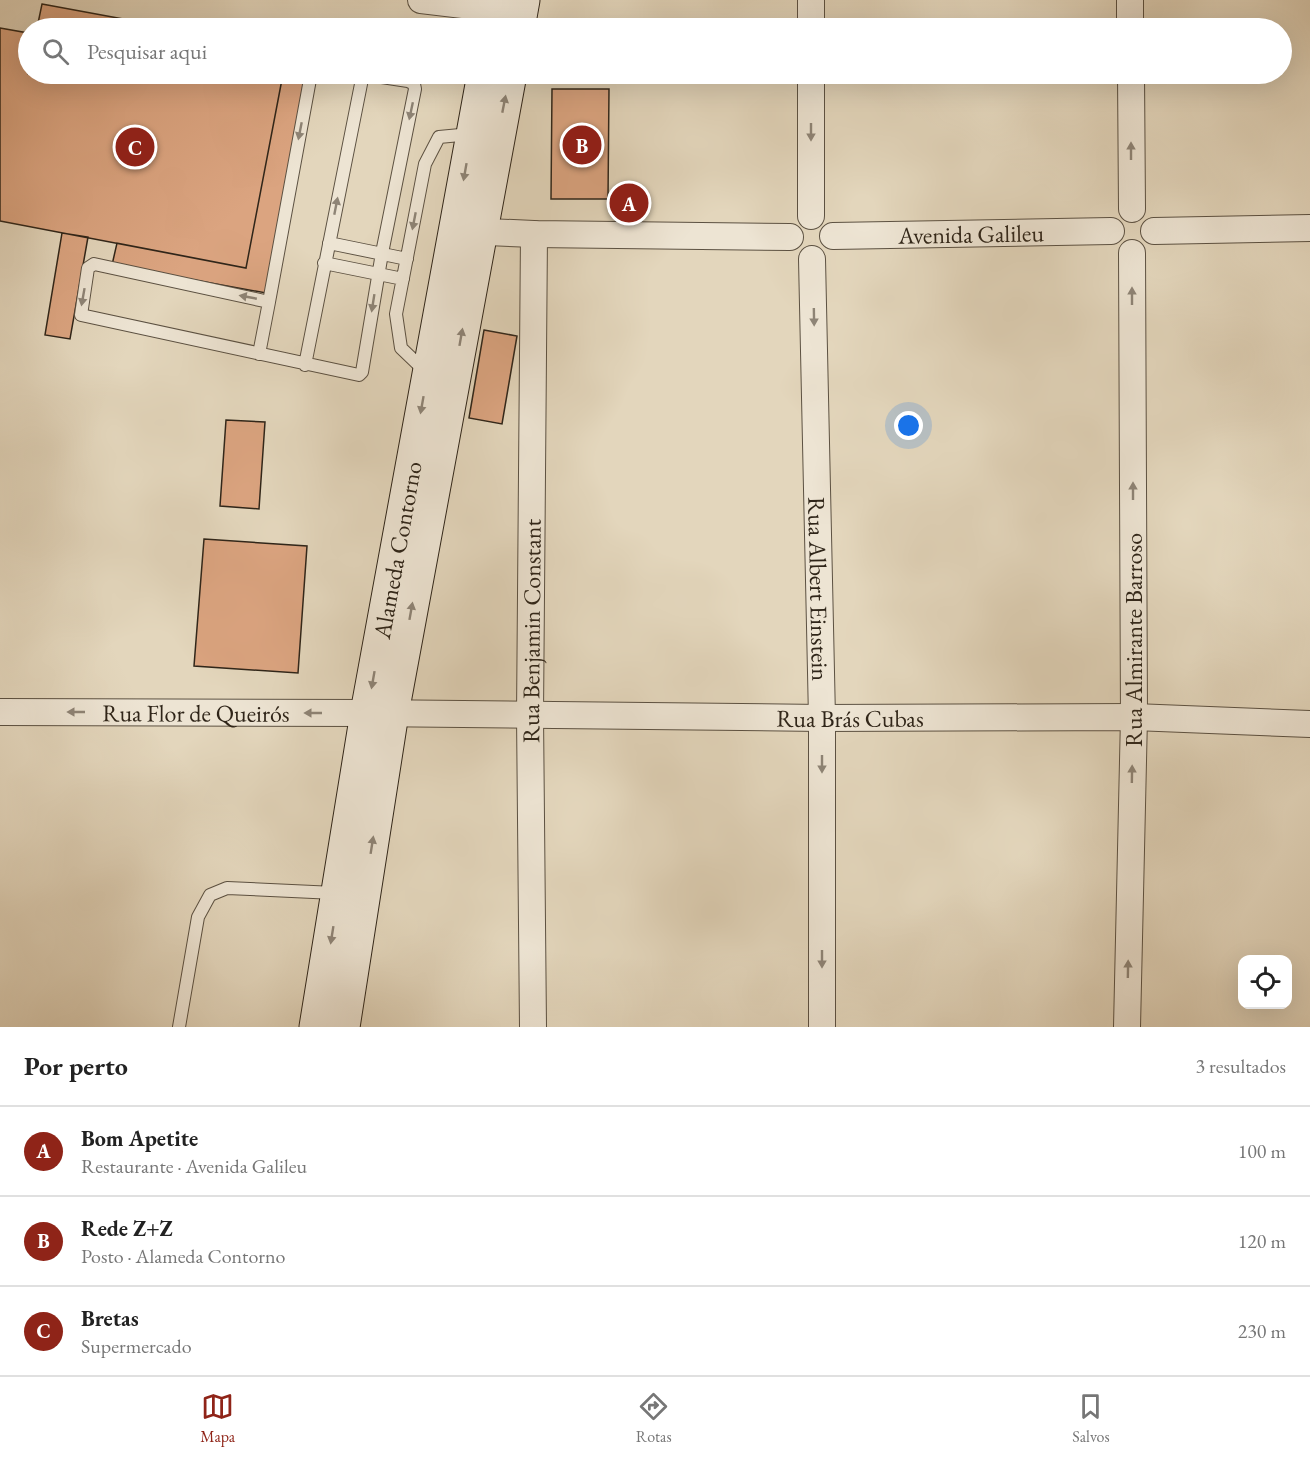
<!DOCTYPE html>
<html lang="pt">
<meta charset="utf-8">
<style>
:root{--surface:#fff;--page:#f2f2f2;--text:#222;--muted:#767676;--line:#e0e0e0;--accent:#8f2418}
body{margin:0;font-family:"EB Garamond",serif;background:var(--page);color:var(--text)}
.controls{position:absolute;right:18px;bottom:18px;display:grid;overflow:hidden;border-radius:12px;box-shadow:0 6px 24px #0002}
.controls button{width:54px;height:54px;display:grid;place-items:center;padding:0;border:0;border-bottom:2px solid var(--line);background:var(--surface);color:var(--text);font:30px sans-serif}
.you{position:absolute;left:909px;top:426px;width:21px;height:21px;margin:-15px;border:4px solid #fff;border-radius:50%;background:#1a73e8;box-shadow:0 0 0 9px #1a73e833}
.badge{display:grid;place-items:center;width:39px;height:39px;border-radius:50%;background:var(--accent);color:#fff;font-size:20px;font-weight:700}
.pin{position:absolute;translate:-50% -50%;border:3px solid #fff;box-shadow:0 2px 6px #0006}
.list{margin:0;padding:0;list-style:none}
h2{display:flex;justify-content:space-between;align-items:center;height:78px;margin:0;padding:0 24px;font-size:26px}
h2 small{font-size:20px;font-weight:400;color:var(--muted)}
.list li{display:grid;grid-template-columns:39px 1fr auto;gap:18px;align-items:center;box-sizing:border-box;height:90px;padding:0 24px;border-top:2px solid var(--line)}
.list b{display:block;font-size:22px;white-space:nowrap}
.list p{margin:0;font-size:20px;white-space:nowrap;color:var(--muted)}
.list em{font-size:20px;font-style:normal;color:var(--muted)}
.icon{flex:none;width:33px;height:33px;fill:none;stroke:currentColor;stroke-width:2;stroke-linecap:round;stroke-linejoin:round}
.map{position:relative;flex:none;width:1310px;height:1027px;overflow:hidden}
.search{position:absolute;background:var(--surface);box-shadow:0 6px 24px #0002;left:18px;right:18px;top:18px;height:66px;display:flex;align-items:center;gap:15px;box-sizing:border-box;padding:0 21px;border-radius:33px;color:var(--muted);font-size:22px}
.sheet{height:348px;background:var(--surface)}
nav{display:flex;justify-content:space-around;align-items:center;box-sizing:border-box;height:84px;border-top:2px solid var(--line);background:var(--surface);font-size:16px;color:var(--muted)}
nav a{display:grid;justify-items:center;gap:3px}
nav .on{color:var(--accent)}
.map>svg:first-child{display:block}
.building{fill:#dba480;stroke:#2f2519;stroke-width:1.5}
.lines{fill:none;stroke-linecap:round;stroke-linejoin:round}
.lane-casing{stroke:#5c5142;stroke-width:14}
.street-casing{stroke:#5c5142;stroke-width:28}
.secondary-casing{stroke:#2f2519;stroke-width:35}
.lane{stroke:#ede4d3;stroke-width:12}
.street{stroke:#ede4d3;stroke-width:26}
.secondary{stroke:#ede4d3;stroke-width:33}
.oneway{fill:#8e8476}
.labels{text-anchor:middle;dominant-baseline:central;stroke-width:6;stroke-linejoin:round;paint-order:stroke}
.street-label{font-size:24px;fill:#2f2519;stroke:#ede4d3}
</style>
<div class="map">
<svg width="1310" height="1027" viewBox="0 0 1310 1027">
<rect width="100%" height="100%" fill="#e3d6bc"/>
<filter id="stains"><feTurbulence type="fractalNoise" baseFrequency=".00333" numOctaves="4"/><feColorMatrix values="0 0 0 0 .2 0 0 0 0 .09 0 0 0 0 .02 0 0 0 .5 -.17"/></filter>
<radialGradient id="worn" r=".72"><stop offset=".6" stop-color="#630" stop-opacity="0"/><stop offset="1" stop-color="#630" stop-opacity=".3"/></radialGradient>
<path class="building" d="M42 4 172 28H37Z
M0 28 28 33V74H283L246 268 0 221Z
M283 74H306L266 293 112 265 117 243 246 268Z
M552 89H609L608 199H551Z
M62 233 88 237 70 339 45 335Z
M484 330 517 336 502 424 469 418Z
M226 420 265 422 259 509 220 506Z
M204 539 307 546 298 673 194 666Z"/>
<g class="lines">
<g class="lane-casing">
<path id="lane" d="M311 74 269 302 94 264 88 268 81 315 359 375 362 372 382 253 415 89 414 84 408 81 362 74
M329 243 407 259
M324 263 403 279
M259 354 269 302
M305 365 363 74
M425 371 401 348 396 314 425 164 439 137 471 134
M179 1027 198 917 210 895 227 888 335 893"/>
</g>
<g class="street-casing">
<g id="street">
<path d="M421 0 513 11"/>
<path d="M811 0V28"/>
<path d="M1130 0V28"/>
<path d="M811 74V216"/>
<path d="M1131 74 1132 209"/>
<path d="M464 231 534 234 790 237"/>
<path d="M1154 231 1310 228"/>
<path id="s1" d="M833 236 1111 231"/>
<path id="s2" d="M812 259 822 718V1027"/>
<path id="s3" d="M0 712 367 713 822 718 1134 717 1310 724"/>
<path id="s4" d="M533 1027 530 715 534 234"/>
<path d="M1127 1027 1134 717 1132 253"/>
</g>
</g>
<g class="secondary-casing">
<g id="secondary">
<path d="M492 28 498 0"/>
<path d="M518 28 523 0"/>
<path id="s5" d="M316 1027 367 713 484 74"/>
<path d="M343 1027 392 713 510 74"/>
</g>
</g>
<use href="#lane" class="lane"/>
<use href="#street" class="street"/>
<use href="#secondary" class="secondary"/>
</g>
<defs><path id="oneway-solid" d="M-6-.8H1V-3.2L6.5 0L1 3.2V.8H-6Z" transform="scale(1.5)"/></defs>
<g class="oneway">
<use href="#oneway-solid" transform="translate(504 104) rotate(-79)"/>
<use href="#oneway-solid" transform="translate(411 111) rotate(102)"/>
<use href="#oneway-solid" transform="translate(300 131) rotate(101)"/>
<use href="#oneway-solid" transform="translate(811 132) rotate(90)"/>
<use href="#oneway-solid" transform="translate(1131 151) rotate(-90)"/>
<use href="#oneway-solid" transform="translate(465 172) rotate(100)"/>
<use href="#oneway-solid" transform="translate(336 206) rotate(-79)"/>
<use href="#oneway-solid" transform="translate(414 221) rotate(101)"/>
<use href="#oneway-solid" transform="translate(1132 296) rotate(-90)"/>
<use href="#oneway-solid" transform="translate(83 297) rotate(100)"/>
<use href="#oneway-solid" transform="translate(248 297) rotate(-169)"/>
<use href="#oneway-solid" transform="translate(373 303) rotate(99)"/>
<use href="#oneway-solid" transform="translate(814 317) rotate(89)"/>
<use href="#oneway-solid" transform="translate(461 337) rotate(-80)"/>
<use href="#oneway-solid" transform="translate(422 405) rotate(100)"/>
<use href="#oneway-solid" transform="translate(1133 491) rotate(-90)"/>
<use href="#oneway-solid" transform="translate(411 611) rotate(-80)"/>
<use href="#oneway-solid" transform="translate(373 680) rotate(100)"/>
<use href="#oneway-solid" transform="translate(76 712) rotate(-180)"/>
<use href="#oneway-solid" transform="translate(313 713) rotate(-180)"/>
<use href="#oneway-solid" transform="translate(822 764) rotate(90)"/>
<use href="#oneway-solid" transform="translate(1132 774) rotate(-89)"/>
<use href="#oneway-solid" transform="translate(372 845) rotate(-81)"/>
<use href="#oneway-solid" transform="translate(332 935) rotate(99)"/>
<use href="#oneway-solid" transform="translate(822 959) rotate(90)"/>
<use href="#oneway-solid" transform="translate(1128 969) rotate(-89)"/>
</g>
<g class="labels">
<g class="street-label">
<text stroke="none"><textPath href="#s1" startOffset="138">Avenida Galileu</textPath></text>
<text stroke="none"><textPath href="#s5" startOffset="484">Alameda Contorno</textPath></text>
<text stroke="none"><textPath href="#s2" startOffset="330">Rua Albert Einstein</textPath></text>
<text stroke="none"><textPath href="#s4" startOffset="396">Rua Benjamin Constant</textPath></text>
<text transform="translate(1133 640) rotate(-90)">Rua Almirante Barroso</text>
<text stroke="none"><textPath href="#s3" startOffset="196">Rua Flor de Queirós</textPath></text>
<text stroke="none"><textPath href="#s3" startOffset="850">Rua Brás Cubas</textPath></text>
</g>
</g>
<rect width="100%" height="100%" filter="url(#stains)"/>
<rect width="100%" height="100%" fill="url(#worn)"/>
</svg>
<div class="controls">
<button><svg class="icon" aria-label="locate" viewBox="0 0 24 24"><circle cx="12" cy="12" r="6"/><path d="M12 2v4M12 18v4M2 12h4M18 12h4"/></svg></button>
</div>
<div class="you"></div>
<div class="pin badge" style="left:629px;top:203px">A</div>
<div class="pin badge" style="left:582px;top:145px">B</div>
<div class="pin badge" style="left:135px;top:147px">C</div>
<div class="search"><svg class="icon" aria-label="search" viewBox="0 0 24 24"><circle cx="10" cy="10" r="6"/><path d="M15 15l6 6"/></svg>Pesquisar aqui</div>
</div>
<section class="sheet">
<h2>Por perto<small>3 resultados</small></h2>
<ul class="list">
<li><span class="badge">A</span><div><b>Bom Apetite</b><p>Restaurante · Avenida Galileu</p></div><em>100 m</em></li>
<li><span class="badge">B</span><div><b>Rede Z+Z</b><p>Posto · Alameda Contorno</p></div><em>120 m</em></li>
<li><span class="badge">C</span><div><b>Bretas</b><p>Supermercado</p></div><em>230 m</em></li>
</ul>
</section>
<nav>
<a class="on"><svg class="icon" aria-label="map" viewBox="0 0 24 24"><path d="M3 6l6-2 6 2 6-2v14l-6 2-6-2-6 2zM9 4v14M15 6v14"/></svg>Mapa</a>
<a><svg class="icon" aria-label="directions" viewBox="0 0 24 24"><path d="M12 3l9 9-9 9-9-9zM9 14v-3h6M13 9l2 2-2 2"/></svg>Rotas</a>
<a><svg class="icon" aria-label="saved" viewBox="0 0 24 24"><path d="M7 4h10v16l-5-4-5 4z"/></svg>Salvos</a>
</nav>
